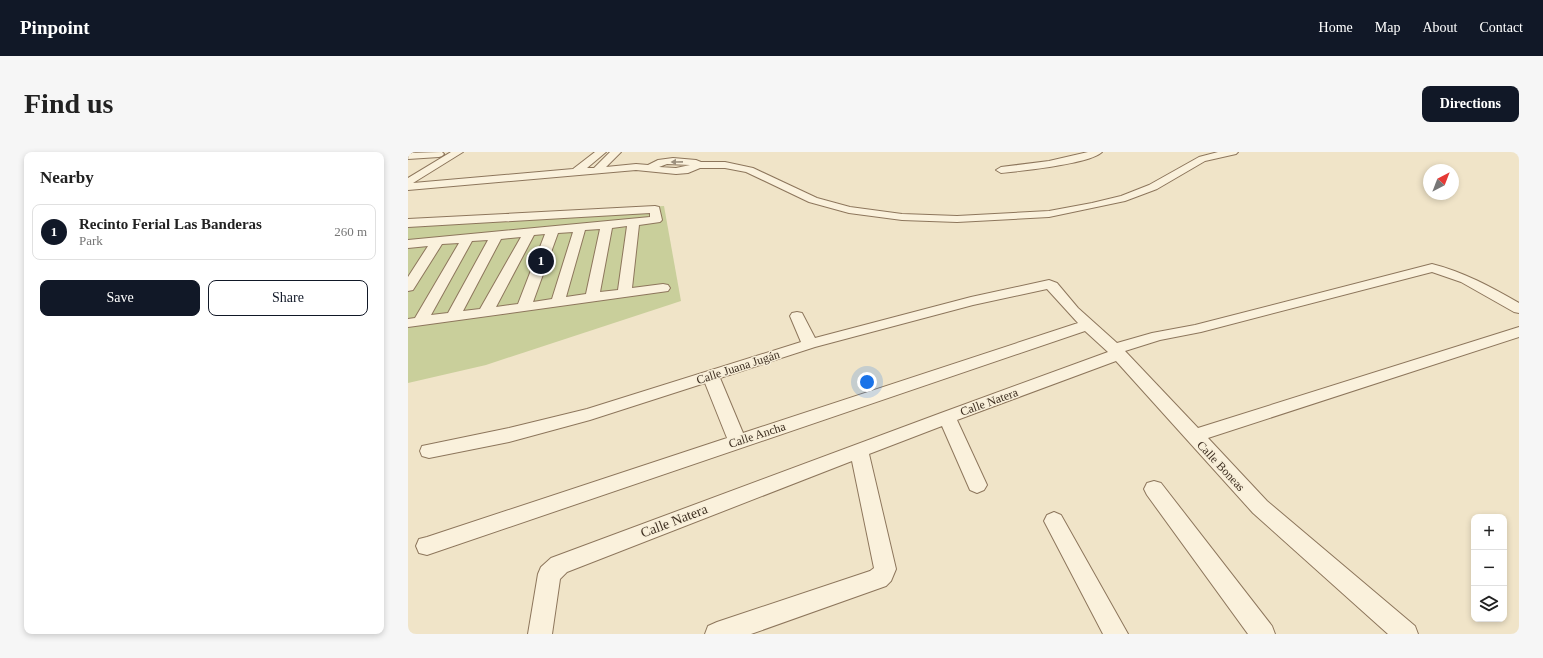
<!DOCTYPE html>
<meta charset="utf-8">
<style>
:root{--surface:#fff;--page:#f6f6f6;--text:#222;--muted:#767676;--line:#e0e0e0;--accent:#111827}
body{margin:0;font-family:Georgia,serif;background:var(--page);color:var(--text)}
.controls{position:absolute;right:12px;bottom:12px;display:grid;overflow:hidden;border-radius:8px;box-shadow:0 2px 6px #0003}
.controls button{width:36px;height:36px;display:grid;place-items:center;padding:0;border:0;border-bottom:1px solid var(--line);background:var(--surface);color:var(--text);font:20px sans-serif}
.compass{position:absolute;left:1015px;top:12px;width:36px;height:36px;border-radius:50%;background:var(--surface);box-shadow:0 2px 6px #0003;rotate:42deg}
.you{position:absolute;left:459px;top:230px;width:14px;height:14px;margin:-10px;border:3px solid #fff;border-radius:50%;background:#1a73e8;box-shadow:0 0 0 6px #1a73e833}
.badge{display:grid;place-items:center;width:26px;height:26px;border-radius:50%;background:var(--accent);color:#fff;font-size:13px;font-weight:700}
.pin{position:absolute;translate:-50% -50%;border:2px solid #fff;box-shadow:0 1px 4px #0006}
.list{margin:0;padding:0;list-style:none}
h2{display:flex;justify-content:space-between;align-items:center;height:52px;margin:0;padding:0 16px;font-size:17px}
h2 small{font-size:13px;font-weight:400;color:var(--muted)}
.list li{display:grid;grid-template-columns:26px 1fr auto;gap:12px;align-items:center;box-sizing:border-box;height:56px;margin:0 8px 8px;padding:0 8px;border:1px solid var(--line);border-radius:8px}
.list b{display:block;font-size:15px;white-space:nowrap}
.list p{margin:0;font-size:13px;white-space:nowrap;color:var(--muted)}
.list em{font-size:13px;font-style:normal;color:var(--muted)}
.actions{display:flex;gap:8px;padding:12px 16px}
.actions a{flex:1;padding:9px 0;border:1px solid var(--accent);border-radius:8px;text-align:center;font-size:14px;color:var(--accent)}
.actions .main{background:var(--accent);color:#fff}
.icon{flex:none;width:22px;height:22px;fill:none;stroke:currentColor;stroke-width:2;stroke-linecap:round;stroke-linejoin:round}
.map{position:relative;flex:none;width:1111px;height:482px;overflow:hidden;border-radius:8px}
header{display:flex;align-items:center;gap:24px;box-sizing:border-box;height:56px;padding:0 20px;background:var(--accent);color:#fff}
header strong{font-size:19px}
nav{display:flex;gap:22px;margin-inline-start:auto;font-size:14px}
.intro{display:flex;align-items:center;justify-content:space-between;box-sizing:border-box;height:96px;padding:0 24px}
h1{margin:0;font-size:28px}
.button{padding:10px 18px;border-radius:8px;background:var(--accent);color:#fff;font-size:14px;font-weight:700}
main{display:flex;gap:24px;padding:0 24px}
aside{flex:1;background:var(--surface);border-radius:8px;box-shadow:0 2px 6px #0003}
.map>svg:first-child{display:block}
.green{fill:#c9cf9b}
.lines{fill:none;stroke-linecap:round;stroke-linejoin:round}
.minor-casing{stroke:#8d765c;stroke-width:2}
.minor{fill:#faf1dc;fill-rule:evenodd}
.oneway{fill:#9c907e}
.labels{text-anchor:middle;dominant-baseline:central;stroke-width:3;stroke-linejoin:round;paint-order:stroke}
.street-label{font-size:12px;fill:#3d2e20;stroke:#f7eed8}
.near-street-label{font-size:14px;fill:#3d2e20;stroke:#f7eed8}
</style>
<header>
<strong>Pinpoint</strong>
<nav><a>Home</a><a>Map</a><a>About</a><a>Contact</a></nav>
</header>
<div class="intro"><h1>Find us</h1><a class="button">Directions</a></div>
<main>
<aside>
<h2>Nearby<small></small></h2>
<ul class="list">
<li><span class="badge">1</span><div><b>Recinto Ferial Las Banderas</b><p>Park</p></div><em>260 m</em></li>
</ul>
<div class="actions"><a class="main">Save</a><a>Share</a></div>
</aside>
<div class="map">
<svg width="1111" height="482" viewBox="0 0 1111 482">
<rect width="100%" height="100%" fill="#f0e4c8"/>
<path class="green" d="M256 54 273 149 78 213 0 231V69Z"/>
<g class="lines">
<g class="minor-casing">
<path id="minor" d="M34 0 36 2 34 4 31 5 0 7V1Z
M43 0H55L5 31 165 17 187 0H198L179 16H186L202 0H213L198 15 228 12 240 13 250 8 265 6 288 8 293 10H317L345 16 409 46 442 55 494 62 549 64 641 59 684 51 713 44 741 33 791 5 810 0H830L828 2 797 9 749 37 717 49 641 65 549 70 494 68 441 61 401 50 338 20 317 16H292L280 21 268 22 228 18 0 38V26ZM259 12 282 13 268 16 251 15Z
M680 0H694C682 12 612 19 593 21L588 18 593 15 641 9Z
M247 54 251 55 254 68 252 70 231 73 224 136 255 132 260 133 262 136 260 139 0 175V167L7 166 51 91 34 92 5 138 0 139V125L20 94 0 96V88L242 65V61L0 75V67ZM219 74 210 138 192 140 204 76ZM192 77 178 142 158 145 177 78ZM165 80 144 147 125 150 150 81ZM137 82 110 152 88 155 126 83ZM113 85 72 157 55 159 93 87ZM80 88 40 161 23 163 64 89Z
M1024 112C1056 120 1083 135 1111 151V161L1106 160 1053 130 1024 120 793 180 752 188 717 199 790 276 1111 175V185L800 286 859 349 1007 474 1010 482H980L845 361 708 209 549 268 579 333 576 338 569 341 562 338 534 274 461 302 488 417 483 429 478 434 343 482H297L300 474 309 470 462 419 466 416 444 309 159 420 152 427 144 482H120L130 422 133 415 143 406 533 261 700 200 677 179 19 403 11 401 8 394 11 387 19 385 319 286 297 231 182 268 101 290 21 306 14 304 12 299 14 294 101 276 179 257 393 190 382 164 384 161 389 160 394 161 407 186 563 145 641 128 649 131 670 156 709 191 744 181 787 173ZM639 137 670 171 335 281 312 226 407 195 565 153Z
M746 329 753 331 864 474 867 482H840L739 343 736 337 739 331Z
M646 360 653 363 720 482H695L636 369 639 363Z"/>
</g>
<use href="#minor" class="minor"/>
</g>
<defs><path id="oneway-solid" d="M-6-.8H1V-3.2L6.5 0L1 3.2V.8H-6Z"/></defs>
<use class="oneway" href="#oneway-solid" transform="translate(269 10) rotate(179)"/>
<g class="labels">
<g class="street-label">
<text transform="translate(330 215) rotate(-18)">Calle Juana Jugán</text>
<text transform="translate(581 250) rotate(-20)">Calle Natera</text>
<text transform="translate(349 283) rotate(-18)">Calle Ancha</text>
<text transform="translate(813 314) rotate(47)">Calle Boneas</text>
</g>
<g class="near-street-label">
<text transform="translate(266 369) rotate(-21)">Calle Natera</text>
</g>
</g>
</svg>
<div class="controls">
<button>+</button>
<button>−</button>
<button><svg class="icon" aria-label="layers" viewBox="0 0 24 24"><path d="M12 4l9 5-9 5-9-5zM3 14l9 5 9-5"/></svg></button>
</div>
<svg class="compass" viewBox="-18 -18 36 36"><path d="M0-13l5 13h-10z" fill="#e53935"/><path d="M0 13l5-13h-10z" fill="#767676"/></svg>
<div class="you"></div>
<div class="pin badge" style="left:133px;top:109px">1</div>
</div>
</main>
